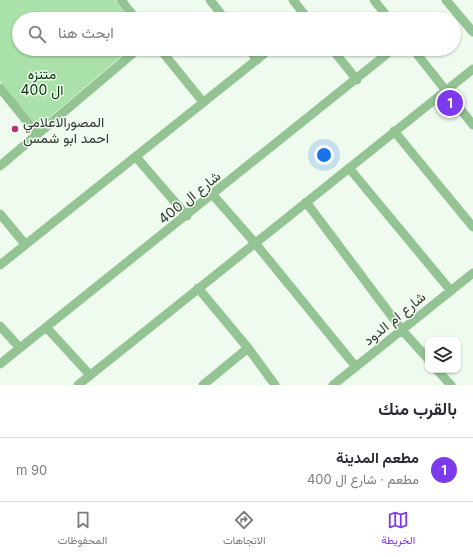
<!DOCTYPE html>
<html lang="ar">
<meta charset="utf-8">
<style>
:root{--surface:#fff;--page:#f2f2f3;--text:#2b2b33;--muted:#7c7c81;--line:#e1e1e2;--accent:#7c3aed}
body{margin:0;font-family:Inter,Vazirmatn,sans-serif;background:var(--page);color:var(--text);direction:rtl}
.controls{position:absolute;right:12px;bottom:12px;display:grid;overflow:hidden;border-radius:8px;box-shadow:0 1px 3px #0004}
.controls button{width:36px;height:36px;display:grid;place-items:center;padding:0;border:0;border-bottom:1px solid var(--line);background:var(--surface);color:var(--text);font:20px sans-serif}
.you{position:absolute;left:324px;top:155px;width:14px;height:14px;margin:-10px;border:3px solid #fff;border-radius:50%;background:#1a73e8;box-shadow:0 0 0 6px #1a73e833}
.badge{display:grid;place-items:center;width:26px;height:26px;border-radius:50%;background:var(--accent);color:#fff;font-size:13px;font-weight:700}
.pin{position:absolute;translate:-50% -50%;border:2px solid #fff;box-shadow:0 1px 4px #0006}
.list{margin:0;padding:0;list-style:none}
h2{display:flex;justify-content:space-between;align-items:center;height:52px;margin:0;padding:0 16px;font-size:17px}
h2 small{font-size:13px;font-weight:400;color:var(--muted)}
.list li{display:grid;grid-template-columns:26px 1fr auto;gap:12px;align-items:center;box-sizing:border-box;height:64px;padding:0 16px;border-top:1px solid var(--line)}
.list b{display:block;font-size:15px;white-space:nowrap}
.list p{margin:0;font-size:13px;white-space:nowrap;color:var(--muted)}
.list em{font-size:13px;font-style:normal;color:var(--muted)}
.icon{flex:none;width:22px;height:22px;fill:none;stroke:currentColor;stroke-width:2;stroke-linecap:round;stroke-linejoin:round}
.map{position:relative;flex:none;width:473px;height:385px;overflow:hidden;direction:ltr}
.search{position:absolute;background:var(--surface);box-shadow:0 1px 3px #0004;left:12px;right:12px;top:12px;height:44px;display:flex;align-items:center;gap:10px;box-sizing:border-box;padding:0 14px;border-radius:22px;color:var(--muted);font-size:15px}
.sheet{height:116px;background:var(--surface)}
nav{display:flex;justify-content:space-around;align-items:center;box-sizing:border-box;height:56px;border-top:1px solid var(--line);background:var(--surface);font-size:11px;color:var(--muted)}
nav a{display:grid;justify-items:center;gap:2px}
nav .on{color:var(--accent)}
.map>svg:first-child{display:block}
.green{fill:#aae0a9}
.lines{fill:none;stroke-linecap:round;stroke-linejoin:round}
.street{stroke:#95c494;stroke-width:9}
.poi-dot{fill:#b73275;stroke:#f0fbf0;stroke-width:1.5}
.labels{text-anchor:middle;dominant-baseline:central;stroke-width:3;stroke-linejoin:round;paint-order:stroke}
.park-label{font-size:14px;fill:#003403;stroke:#f0fbf0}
.poi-label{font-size:14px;fill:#313531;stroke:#f0fbf0;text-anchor:start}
.street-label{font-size:14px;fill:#313531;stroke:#f0fbf0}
</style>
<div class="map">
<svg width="473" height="385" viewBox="0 0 473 385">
<rect width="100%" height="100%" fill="#f0fbf0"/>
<path class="green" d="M0 0H115L130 19H19V49H130L37 128 0 81Z"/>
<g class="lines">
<path class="street" d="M121 0 136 19
M210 0 225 19
M293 0 308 19
M374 0 389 19
M446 0 473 32
M160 49 203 102
M249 49 257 60
M332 49 357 80
M413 49 473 125
M0 88 37 134
M394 131 473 227
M136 157 187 216
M0 166 138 49
M349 168 451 291
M213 195 255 243 356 367
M306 202 402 330 428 359
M0 214 25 244
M0 265 270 49
M198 288 248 348 275 385
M0 326 20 348
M46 327 90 375
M0 364 393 49
M437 370 451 385
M78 385 473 69
M203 385 248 348
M333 385 473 273"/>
</g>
<circle class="poi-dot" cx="15" cy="129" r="4"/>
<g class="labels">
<g class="park-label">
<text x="42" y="73">متنزه<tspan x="42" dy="16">ال 400</tspan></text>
</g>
<g class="poi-label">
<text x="23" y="121">المصورالاعلامي<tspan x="23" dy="16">احمد ابو شمس</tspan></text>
</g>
<g class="street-label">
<text transform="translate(189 197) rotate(-39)">شارع ال 400</text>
<text transform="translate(394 318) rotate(-39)">شارع ام الدود</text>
</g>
</g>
</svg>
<div class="controls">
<button><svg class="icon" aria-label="layers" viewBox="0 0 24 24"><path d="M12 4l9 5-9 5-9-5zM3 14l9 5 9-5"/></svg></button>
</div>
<div class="you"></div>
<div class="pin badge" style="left:450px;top:103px">1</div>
<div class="search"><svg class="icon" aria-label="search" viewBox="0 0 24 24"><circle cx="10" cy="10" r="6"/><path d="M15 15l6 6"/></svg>ابحث هنا</div>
</div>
<section class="sheet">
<h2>بالقرب منك<small></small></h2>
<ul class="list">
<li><span class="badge">1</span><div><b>مطعم المدينة</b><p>مطعم · شارع ال 400</p></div><em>90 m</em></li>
</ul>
</section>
<nav>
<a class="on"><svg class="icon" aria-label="map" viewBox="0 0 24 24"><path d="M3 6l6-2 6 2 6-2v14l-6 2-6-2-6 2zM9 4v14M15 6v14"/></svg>الخريطة</a>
<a><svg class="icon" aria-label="directions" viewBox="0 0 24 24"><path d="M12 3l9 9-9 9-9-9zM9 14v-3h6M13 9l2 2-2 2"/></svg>الاتجاهات</a>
<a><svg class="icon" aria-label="saved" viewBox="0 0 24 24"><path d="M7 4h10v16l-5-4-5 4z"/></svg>المحفوظات</a>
</nav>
